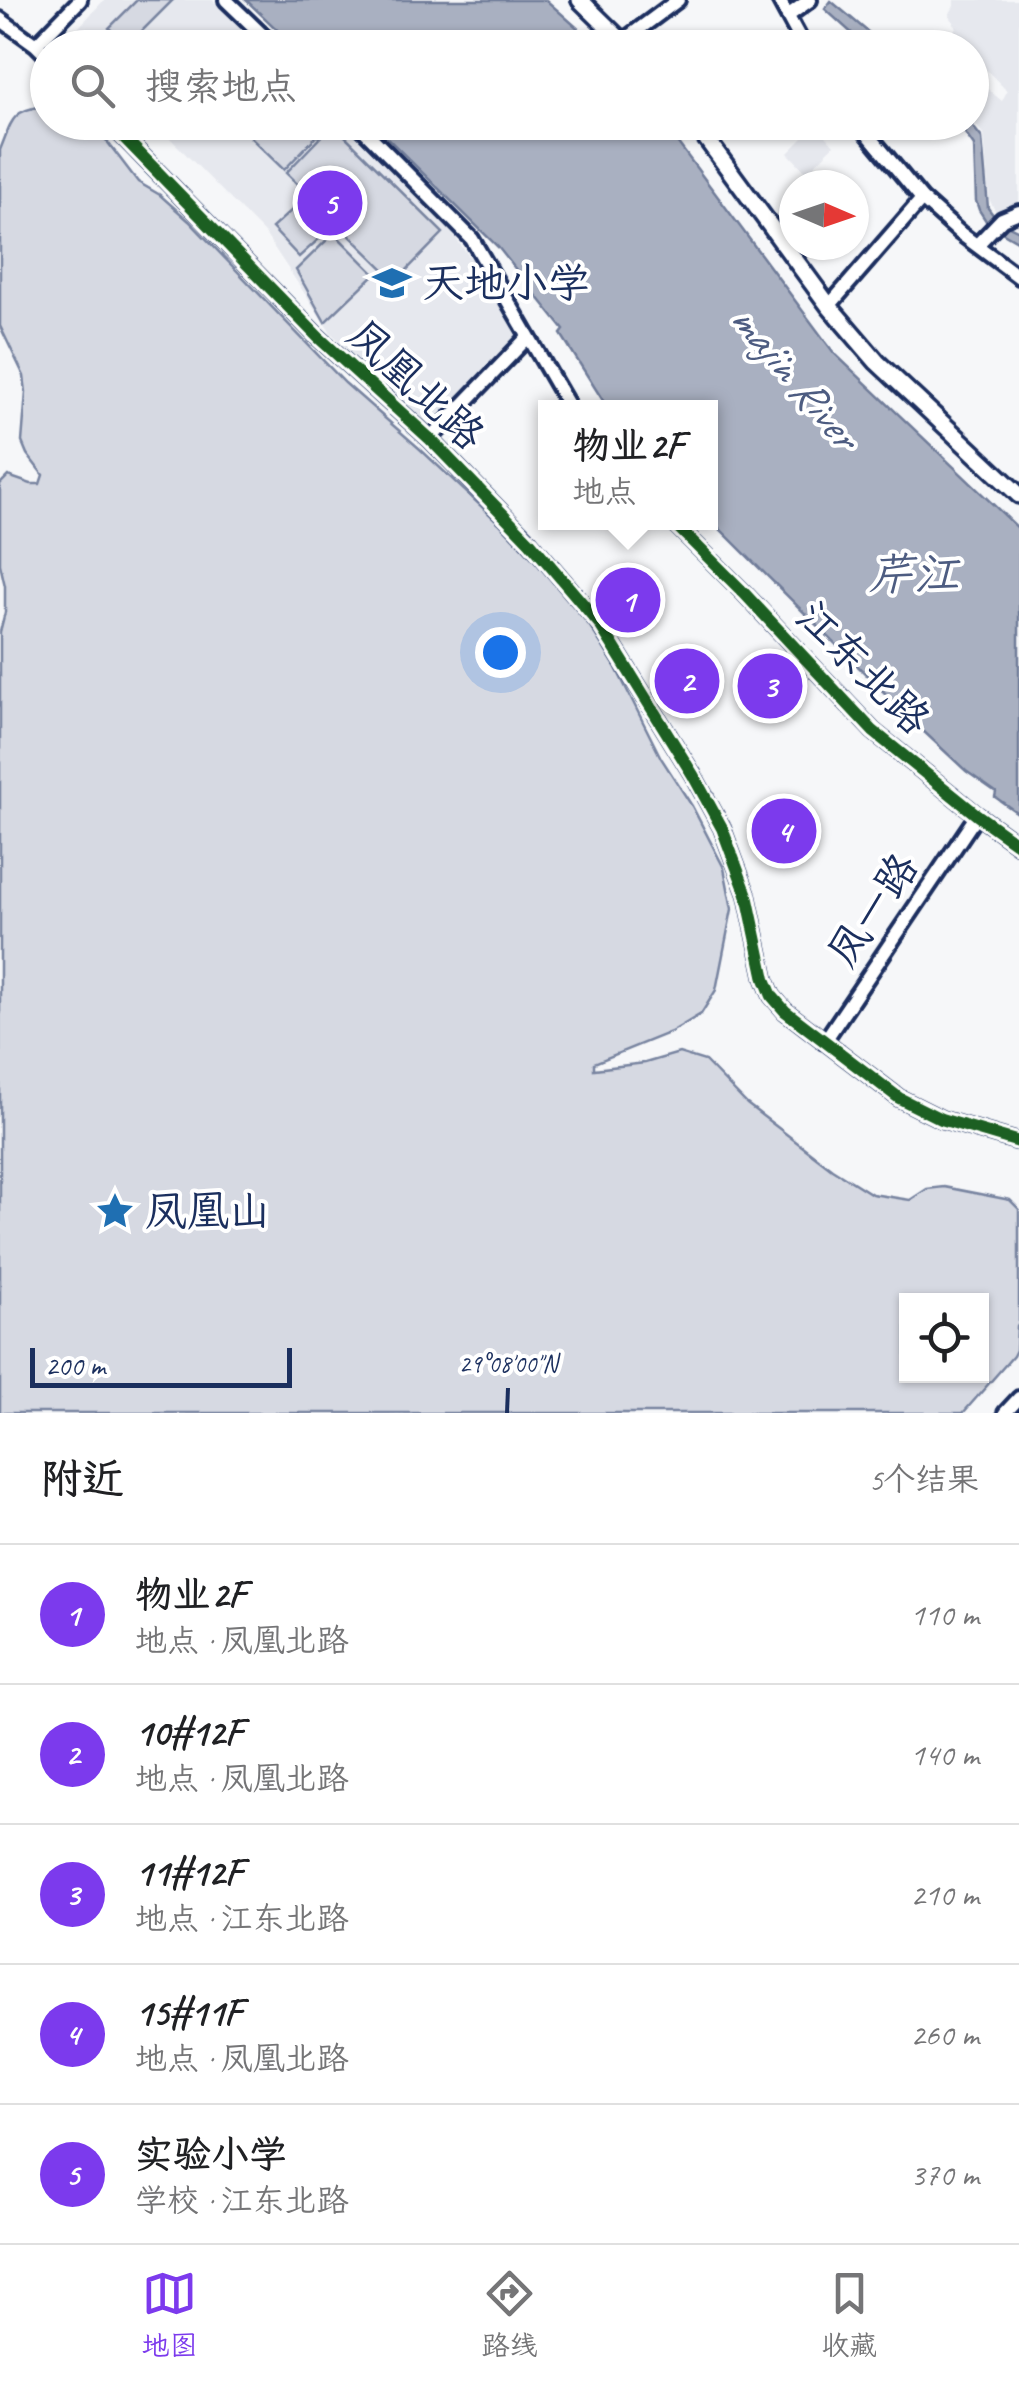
<!DOCTYPE html>
<html lang="zh">
<meta charset="utf-8">
<style>
:root{--surface:#fff;--page:#f2f2f2;--text:#202124;--muted:#757577;--line:#e0e0e0;--accent:#7c3aed}
body{margin:0;font-family:Caveat,"LXGW WenKai TC",sans-serif;background:var(--page);color:var(--text)}
.controls{position:absolute;right:30px;bottom:30px;display:grid;overflow:hidden;border-radius:0px;box-shadow:0 2px 8px #0004}
.controls button{width:90px;height:90px;display:grid;place-items:center;padding:0;border:0;border-bottom:2px solid var(--line);background:var(--surface);color:var(--text);font:50px sans-serif}
.compass{position:absolute;left:779px;top:170px;width:90px;height:90px;border-radius:50%;background:var(--surface);box-shadow:0 2px 8px #0004;rotate:92deg}
.scale{position:absolute;left:30px;bottom:25px;width:262px;box-sizing:border-box;padding-left:10px;border:5px solid #1b2f5e;border-top:0;font-size:28px;line-height:35px;white-space:nowrap;color:#1b2f5e;-webkit-text-stroke:8px #fff;paint-order:stroke}
.you{position:absolute;left:500px;top:652px;width:35px;height:35px;margin:-25px;border:8px solid #fff;border-radius:50%;background:#1a73e8;box-shadow:0 0 0 15px #1a73e833}
.badge{display:grid;place-items:center;width:65px;height:65px;border-radius:50%;background:var(--accent);color:#fff;font-size:32px;font-weight:700}
.pin{position:absolute;translate:-50% -50%;border:5px solid #fff;box-shadow:0 2px 10px #0006}
.popup{position:absolute;left:538px;top:400px;width:180px;height:130px;box-sizing:border-box;display:grid;place-content:center;border-radius:0px;background:var(--surface);filter:drop-shadow(0 2px 8px #0005);font-size:32px;white-space:nowrap;color:var(--muted)}
.popup b{font-size:38px;color:var(--text)}
.popup::after{content:'';position:absolute;left:50%;top:100%;margin-left:-20px;border:20px solid transparent;border-top-color:var(--surface)}
.list{margin:0;padding:0;list-style:none}
h2{display:flex;justify-content:space-between;align-items:center;height:130px;margin:0;padding:0 40px;font-size:42px}
h2 small{font-size:32px;font-weight:400;color:var(--muted)}
.list li{display:grid;grid-template-columns:65px 1fr auto;gap:30px;align-items:center;box-sizing:border-box;height:140px;padding:0 40px;border-top:2px solid var(--line)}
.list b{display:block;font-size:38px;white-space:nowrap}
.list p{margin:0;font-size:32px;white-space:nowrap;color:var(--muted)}
.list em{font-size:32px;font-style:normal;color:var(--muted)}
.icon{flex:none;width:55px;height:55px;fill:none;stroke:currentColor;stroke-width:2;stroke-linecap:round;stroke-linejoin:round}
.map{position:relative;flex:none;width:1019px;height:1413px;overflow:hidden}
.search{position:absolute;background:var(--surface);box-shadow:0 2px 8px #0004;left:30px;right:30px;top:30px;height:110px;display:flex;align-items:center;gap:25px;box-sizing:border-box;padding:0 35px;border-radius:55px;color:var(--muted);font-size:38px}
.sheet{height:830px;background:var(--surface)}
nav{display:flex;justify-content:space-around;align-items:center;box-sizing:border-box;height:140px;border-top:2px solid var(--line);background:var(--surface);font-size:28px;color:var(--muted)}
nav a{display:grid;justify-items:center;gap:5px}
nav .on{color:var(--accent)}
.map>svg:first-child{display:block}
.built{fill:#e6e8ee}
.green{fill:#d6d9e2;stroke:#7884a0;stroke-width:2.5;fill-rule:evenodd}
.water{fill:#a9b0c1;stroke:#707c99;stroke-width:2.5}
.lines{fill:none;stroke-linecap:round;stroke-linejoin:round}
.minor-casing{stroke:#1b2f5e;stroke-width:20}
.major-casing{stroke:#1b2f5e;stroke-width:22}
.minor{stroke:#fff;stroke-width:12}
.major{stroke:#fff;stroke-width:15}
.cycleway-casing{stroke:#fff;stroke-width:19}
.cycleway{stroke:#1b5e20;stroke-width:12}
.ticks{fill:none;stroke:#1b2f5e;stroke-width:4}
.labels{text-anchor:middle;dominant-baseline:central;stroke-width:8;stroke-linejoin:round;paint-order:stroke}
.poi-label{font-size:42px;fill:#1b2f5e;stroke:#fff;text-anchor:start}
.street-label{font-size:42px;fill:#1b2f5e;stroke:#fff}
.water-label{font-size:45px;font-style:italic;fill:#4d5c81;stroke:#fff}
.ticks-label{font-size:25px;text-anchor:middle;fill:#1b2f5e;stroke:#fff;stroke-width:8;stroke-linejoin:round;paint-order:stroke}
</style>
<div class="map">
<svg width="1019" height="1413" viewBox="0 0 1019 1413">
<rect width="100%" height="100%" fill="#f6f7f9"/>
<filter id="ink" filterUnits="userSpaceOnUse"><feTurbulence type="fractalNoise" baseFrequency=".01" numOctaves="2"/><feDisplacementMap in="SourceGraphic" scale="20" xChannelSelector="R" yChannelSelector="G"/><feConvolveMatrix kernelMatrix="1 2 1 2 8 2 1 2 1" color-interpolation-filters="sRGB"/></filter>
<g filter="url(#ink)">
<path class="built" d="M104 0H212L262 47 75 48 67 40Z
M954 0H1019V227L997 214 989 199 984 135 972 120V76L1002 101 1007 91 972 55V48L964 47 952 33 956 27 949 15 954 6Z
M155 123H342L401 178 449 229 477 267 518 337 430 427 331 333 265 234Z
M809 123H815L834 145 807 173 788 153 813 128Z"/>
<path class="green" d="M137 0H173L127 46 109 28Z
M43 106 47 107 48 122 93 123 138 182 160 195 189 221 345 383 420 449 499 523 576 604 615 666 661 758 692 806 724 868 732 909 716 990 701 1014 671 1032 594 1063V1069L645 1063 679 1053 705 1061 747 1104 832 1169 872 1194 910 1200 927 1189 944 1187 1010 1200 1019 1209V1324L1017 1327 1016 1350 1013 1356 963 1413H0V632L5 612V586L0 564V484L8 476 31 484H40L43 475 27 454 22 442 26 392 24 376 0 326V150C12 121 10 111 43 106ZM906 1300H982V1376H906Z
M266 122 322 123 326 126 284 170 251 138Z
M333 124 443 233 396 281 286 173Z
M303 200 330 229 299 257 272 228Z
M334 233 375 274 325 322 296 270Z"/>
<path class="water" d="M246 0H546L599 47H295Z
M831 1 886 47H867L825 9Z
M372 123H663L834 353 1019 529V814L995 797 996 792 966 771 921 729 711 520 710 408 607 407 561 334 564 330 498 247Z
M958 123H970L982 138 988 208 997 220 1019 231V242L988 224 979 210 976 201 974 146Z"/>
<g class="lines">
<g class="minor-casing">
<path id="minor" d="M226 0 276 48
M779 0 805 48
M789 15 810 0
M0 19 36 45 48 57
M623 41 678 0
M36 45 80 0
M109 122 318 337 430 439 530 542 599 623 693 775 722 828 747 895 765 979 772 996 785 1011 899 1098 941 1119 1019 1142
M356 122 472 239 570 408
M858 122 922 199 960 233 1019 277
M708 140 729 122
M977 245 1002 219 1019 212
M829 306 922 199
M430 439 528 337
M673 522 744 593 873 731 977 815 1019 845
M824 1042 977 815
M1005 1413 1019 1398"/>
</g>
<g class="major-casing">
<path id="major" d="M580 0 629 48
M694 122 829 306 877 362 1019 495"/>
</g>
<use href="#minor" class="minor"/>
<use href="#major" class="major"/>
<g class="cycleway-casing">
<path id="cycleway" d="M109 122 318 337 430 439 530 542 599 623 693 775 722 828 747 895 765 979 772 996 785 1011 899 1098 941 1119 1019 1142
M673 522 744 593 873 731 977 815 1019 845"/>
</g>
<use href="#cycleway" class="cycleway"/>
</g>
</g>
<path class="ticks" d="M507 1413 508 1388"/>
<defs>
<g id="school-bare" transform="scale(3)"><path d="M0-5L7-2L0 1L-7-2ZM-4 1L0 2.5L4 1V4Q0 6-4 4Z" fill="#1f6fb2" stroke="#fff" stroke-width="2.5" paint-order="stroke"/></g>
<g id="sight-bare" transform="scale(3)"><path d="M0-6L1.8-2.2L6-1.7L2.9 1.2L3.7 5.4L0 3.3L-3.7 5.4L-2.9 1.2L-6-1.7L-1.8-2.2Z" fill="#1f6fb2" stroke="#fff" stroke-width="2.5" paint-order="stroke"/></g>
</defs>
<g fill-rule="evenodd">
<use href="#school-bare" x="392" y="283"/>
<use href="#sight-bare" x="115" y="1211"/>
</g>
<g class="labels">
<g class="poi-label">
<text x="422" y="283">天地小学</text>
<text x="145" y="1211">凤凰山</text>
</g>
<g class="street-label">
<text transform="translate(416 385) rotate(43)">凤凰北路</text>
<text transform="translate(863 668) rotate(45)">江东北路</text>
<text transform="translate(873 910) rotate(-56)">凤一路</text>
</g>
<g class="water-label">
<text transform="translate(794 376) rotate(50)">majin River</text>
<text x="914" y="574">芹江</text>
</g>
</g>
<g class="ticks-label">
<text x="508" y="1372">29°08'00"N</text>
</g>
</svg>
<div class="controls">
<button><svg class="icon" aria-label="locate" viewBox="0 0 24 24"><circle cx="12" cy="12" r="6"/><path d="M12 2v4M12 18v4M2 12h4M18 12h4"/></svg></button>
</div>
<svg class="compass" viewBox="-18 -18 36 36"><path d="M0-13l5 13h-10z" fill="#e53935"/><path d="M0 13l5-13h-10z" fill="#757577"/></svg>
<div class="scale">200 m</div>
<div class="you"></div>
<div class="pin badge" style="left:628px;top:600px">1</div>
<div class="popup"><b>物业2F</b>地点</div>
<div class="pin badge" style="left:687px;top:681px">2</div>
<div class="pin badge" style="left:770px;top:686px">3</div>
<div class="pin badge" style="left:784px;top:831px">4</div>
<div class="pin badge" style="left:330px;top:203px">5</div>
<div class="search"><svg class="icon" aria-label="search" viewBox="0 0 24 24"><circle cx="10" cy="10" r="6"/><path d="M15 15l6 6"/></svg>搜索地点</div>
</div>
<section class="sheet">
<h2>附近<small>5个结果</small></h2>
<ul class="list">
<li><span class="badge">1</span><div><b>物业2F</b><p>地点 · 凤凰北路</p></div><em>110 m</em></li>
<li><span class="badge">2</span><div><b>10#12F</b><p>地点 · 凤凰北路</p></div><em>140 m</em></li>
<li><span class="badge">3</span><div><b>11#12F</b><p>地点 · 江东北路</p></div><em>210 m</em></li>
<li><span class="badge">4</span><div><b>15#11F</b><p>地点 · 凤凰北路</p></div><em>260 m</em></li>
<li><span class="badge">5</span><div><b>实验小学</b><p>学校 · 江东北路</p></div><em>370 m</em></li>
</ul>
</section>
<nav>
<a class="on"><svg class="icon" aria-label="map" viewBox="0 0 24 24"><path d="M3 6l6-2 6 2 6-2v14l-6 2-6-2-6 2zM9 4v14M15 6v14"/></svg>地图</a>
<a><svg class="icon" aria-label="directions" viewBox="0 0 24 24"><path d="M12 3l9 9-9 9-9-9zM9 14v-3h6M13 9l2 2-2 2"/></svg>路线</a>
<a><svg class="icon" aria-label="saved" viewBox="0 0 24 24"><path d="M7 4h10v16l-5-4-5 4z"/></svg>收藏</a>
</nav>
